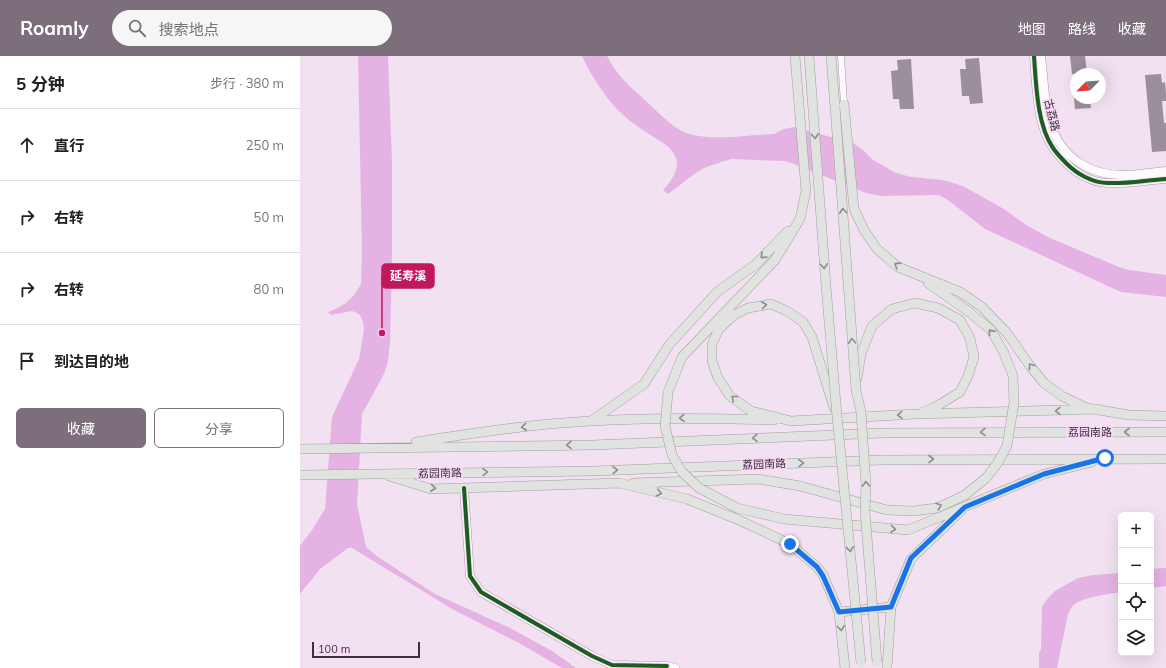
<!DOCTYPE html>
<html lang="zh">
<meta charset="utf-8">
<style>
:root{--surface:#fff;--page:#f6f6f6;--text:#202124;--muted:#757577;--line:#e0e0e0;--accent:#7c6f7b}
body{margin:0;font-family:Mulish,"Noto Sans SC",sans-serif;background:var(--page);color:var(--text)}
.controls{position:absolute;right:12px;bottom:12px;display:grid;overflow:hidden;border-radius:6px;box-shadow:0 4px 16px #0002}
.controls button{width:36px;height:36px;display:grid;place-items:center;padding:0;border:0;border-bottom:1px solid var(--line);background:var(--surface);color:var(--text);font:20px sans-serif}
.compass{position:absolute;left:770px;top:12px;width:36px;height:36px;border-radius:50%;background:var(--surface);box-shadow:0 4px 16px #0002;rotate:245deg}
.scale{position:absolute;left:12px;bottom:10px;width:108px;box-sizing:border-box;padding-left:4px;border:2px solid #3c313c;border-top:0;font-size:11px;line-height:14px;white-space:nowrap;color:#3c313c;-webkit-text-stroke:3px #f8dbf7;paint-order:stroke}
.stop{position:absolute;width:12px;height:12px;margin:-9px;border:3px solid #1a73e8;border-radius:50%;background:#fff}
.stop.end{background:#1a73e8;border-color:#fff;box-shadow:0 1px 4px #0008}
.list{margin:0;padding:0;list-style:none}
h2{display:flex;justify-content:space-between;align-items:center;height:52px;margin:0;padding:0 16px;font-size:17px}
h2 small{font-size:13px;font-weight:400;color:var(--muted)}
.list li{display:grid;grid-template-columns:26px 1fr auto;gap:12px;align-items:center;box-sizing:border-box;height:72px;padding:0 16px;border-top:1px solid var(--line)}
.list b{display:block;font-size:15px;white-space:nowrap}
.list em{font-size:13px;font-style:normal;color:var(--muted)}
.actions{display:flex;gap:8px;padding:12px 16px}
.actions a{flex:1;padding:9px 0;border:1px solid var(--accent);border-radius:6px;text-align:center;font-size:14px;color:var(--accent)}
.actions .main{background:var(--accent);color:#fff}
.icon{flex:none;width:22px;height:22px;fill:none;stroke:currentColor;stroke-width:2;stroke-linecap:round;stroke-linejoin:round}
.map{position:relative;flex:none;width:866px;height:612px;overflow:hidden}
header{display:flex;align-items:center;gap:24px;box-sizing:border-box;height:56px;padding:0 20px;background:var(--accent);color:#fff}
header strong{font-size:19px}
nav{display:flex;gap:22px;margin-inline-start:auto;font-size:14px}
.search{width:280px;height:36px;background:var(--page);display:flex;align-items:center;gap:10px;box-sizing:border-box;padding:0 14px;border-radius:22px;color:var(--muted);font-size:15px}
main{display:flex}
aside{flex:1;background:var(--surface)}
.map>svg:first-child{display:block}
.water{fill:#e5b2e4}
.building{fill:#9b8f9b}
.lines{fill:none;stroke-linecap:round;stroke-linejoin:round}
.street-casing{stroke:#a598a5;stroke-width:7}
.secondary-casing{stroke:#a598a5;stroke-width:9}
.primary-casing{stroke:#a0a19e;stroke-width:10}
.street{stroke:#fdfafd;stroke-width:6}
.secondary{stroke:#fdfafd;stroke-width:8}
.primary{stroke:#e0e3df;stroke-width:9}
.primary-bridge-casing{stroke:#a0a19e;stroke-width:10;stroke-linecap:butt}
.primary-bridge{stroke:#e0e3df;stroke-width:9}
.cycleway-casing{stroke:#f8dbf7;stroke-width:6}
.cycleway{stroke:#1b5e20;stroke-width:4}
.oneway{stroke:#8e8a8e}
.route{stroke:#1a73e8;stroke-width:5}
.labels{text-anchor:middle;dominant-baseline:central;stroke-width:4;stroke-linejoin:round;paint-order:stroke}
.street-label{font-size:11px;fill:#3c313c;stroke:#f8dbf7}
.leader{fill:none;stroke:#c2185b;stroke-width:1.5}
.callout-dot{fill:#c2185b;stroke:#f8dbf7;stroke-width:1.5}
.callout{fill:#c2185b;stroke:#c2185b;stroke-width:1.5}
.callout-label{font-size:12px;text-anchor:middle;font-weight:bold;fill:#fff}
</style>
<header>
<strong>Roamly</strong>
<div class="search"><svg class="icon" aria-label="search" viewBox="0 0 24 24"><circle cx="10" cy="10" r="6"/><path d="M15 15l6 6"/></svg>搜索地点</div>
<nav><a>地图</a><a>路线</a><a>收藏</a></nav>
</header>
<main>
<aside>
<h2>5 分钟<small>步行 · 380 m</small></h2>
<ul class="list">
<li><svg class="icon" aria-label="ahead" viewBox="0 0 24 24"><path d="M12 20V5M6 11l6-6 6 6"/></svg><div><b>直行</b></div><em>250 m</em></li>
<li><svg class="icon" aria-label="right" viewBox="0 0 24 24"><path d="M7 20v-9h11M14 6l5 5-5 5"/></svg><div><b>右转</b></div><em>50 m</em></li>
<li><svg class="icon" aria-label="right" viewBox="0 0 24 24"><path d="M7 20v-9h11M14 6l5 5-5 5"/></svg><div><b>右转</b></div><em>80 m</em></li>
<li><svg class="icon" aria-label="arrive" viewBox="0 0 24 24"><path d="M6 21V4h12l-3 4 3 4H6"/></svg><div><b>到达目的地</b></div></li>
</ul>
<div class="actions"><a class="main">收藏</a><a>分享</a></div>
</aside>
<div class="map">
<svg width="866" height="612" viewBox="0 0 866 612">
<rect width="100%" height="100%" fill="#f2e1f1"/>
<path class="water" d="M58 0H88L92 106V197L90 286 88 305 84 318 62 358 57 448 66 491 78 501 135 538 210 572 252 595 276 612H262L219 587 154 554 52 492H48L20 513 0 538V490L12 474 25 453 32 361 59 303 64 274 63 266 60 259 55 256 52 255 31 259 28 256 34 254 46 247 55 238 61 228 62 195Z
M282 0H307C316 18 330 31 345 44 355 53 369 68 380 74 403 87 448 79 474 78L484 73 494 71 553 87 562 93 573 104 596 117 611 121 643 124 663 130 704 153 726 169 750 182 819 211 829 214 866 219V241L821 236 685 173 648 144 639 139 581 140 566 137 489 106 484 105 431 103 406 111 397 116 368 138 363 134C370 127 380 113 376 102 371 89 359 85 349 78 339 72 330 65 322 58 308 46 289 16 282 0Z
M866 512V530L851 532V513Z
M821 517V536C809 538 784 541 775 548 772 550 770 554 768 558L757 612H739V598L741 593 742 550 749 541 755 535 778 522 793 519Z"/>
<path class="building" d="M770 0H785L787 18H772Z
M679 2 683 47 670 48 669 40H662L660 13H666L665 3Z
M611 3 614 53H600L599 43H593L591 15 598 14 597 4Z
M861 18 862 27 865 26 866 38V45H862L864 67H866V95L852 96 845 19Z
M774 42H790L791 52 775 53Z"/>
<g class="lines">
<g class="street-casing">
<path id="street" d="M541 0 544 48"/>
</g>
<g class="secondary-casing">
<path id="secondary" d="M734 0C736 28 737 69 753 92 757 98 762 103 767 108 777 118 793 127 808 127 827 128 847 124 866 123
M741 0C744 23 744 48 751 69 762 102 790 119 823 119 838 119 852 116 866 115
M164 432 170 520 181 536 292 600 312 609 367 610
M366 612 367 610 375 612"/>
</g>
<g class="primary-casing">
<path id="primary" d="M509 0 512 41
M531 0 535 51
M544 48 554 153 564 174 577 193 598 211 660 236 682 251 707 277 730 310 744 327 762 340 787 352 829 359 866 360
M628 227 669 256
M557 323 561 298 572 270 592 253 615 247 638 252 660 264 670 282 674 301 668 320 660 336 637 350 623 356
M368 336 382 301 475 204 500 163 506 135 495 0
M534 352 512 281 503 266 487 255 471 248 448 252 434 259 419 273 412 288V305L418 322 430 340 451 355 491 365 616 358 797 353
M291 365 344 328 369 289 417 236 456 208 488 175
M116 386C174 377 232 368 291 365 352 361 413 362 474 364
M0 393 293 389 582 377 866 376
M0 419 293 415 582 404 866 403
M89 420 131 433 319 427 387 443 439 464 490 488 517 511 523 519 539 556 545 612
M333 427 458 423 500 430 587 454
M484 463 608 474 744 418 792 406
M539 556 591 551
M587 612 591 551 611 503 661 455"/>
</g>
<use href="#street" class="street"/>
<use href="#secondary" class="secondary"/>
<use href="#primary" class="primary"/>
<g class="primary-bridge-casing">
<path id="primary-bridge" d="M512 41 526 230 537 360 561 607
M535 51 556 334 561 356 566 428 565 455 577 606
M368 336 365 370 372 399 382 416 399 432 437 452 484 463
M587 454 613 455 637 452 665 439 686 422 697 408 707 390 714 346 713 320 704 297 691 274 669 256"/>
</g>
<use href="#primary-bridge" class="primary-bridge"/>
<g class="cycleway-casing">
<path id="cycleway" d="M734 0C736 28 737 69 753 92 757 98 762 103 767 108 777 118 793 127 808 127 827 128 847 124 866 123
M164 432 170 520 181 536 292 600 312 609 367 610"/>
</g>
<use href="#cycleway" class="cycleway"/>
</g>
<defs><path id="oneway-chevron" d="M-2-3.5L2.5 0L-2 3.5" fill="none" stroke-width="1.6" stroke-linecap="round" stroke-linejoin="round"/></defs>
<g class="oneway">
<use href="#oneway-chevron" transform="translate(515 80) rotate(86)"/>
<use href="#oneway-chevron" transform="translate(543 155) rotate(-94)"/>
<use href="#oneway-chevron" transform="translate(463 200) rotate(135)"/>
<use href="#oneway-chevron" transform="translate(597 209) rotate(-147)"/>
<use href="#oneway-chevron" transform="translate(524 210) rotate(86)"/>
<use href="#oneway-chevron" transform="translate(464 249) rotate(-7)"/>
<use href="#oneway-chevron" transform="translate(691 276) rotate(-129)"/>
<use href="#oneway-chevron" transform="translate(552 285) rotate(-94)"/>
<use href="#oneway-chevron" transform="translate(731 310) rotate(-127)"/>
<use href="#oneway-chevron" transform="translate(434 342) rotate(-141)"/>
<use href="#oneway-chevron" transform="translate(758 355) rotate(178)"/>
<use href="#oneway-chevron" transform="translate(600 359) rotate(177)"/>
<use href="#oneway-chevron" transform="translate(382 362) rotate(178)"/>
<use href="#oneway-chevron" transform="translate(224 371) rotate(174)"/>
<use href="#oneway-chevron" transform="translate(683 376) rotate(179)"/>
<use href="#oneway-chevron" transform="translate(827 376) rotate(-180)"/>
<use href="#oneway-chevron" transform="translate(455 382) rotate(178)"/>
<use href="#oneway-chevron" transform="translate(269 389) rotate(179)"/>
<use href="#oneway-chevron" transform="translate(631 403)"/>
<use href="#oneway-chevron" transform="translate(501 407) rotate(-2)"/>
<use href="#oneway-chevron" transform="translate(315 414) rotate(-2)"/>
<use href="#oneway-chevron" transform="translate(185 416) rotate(-1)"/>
<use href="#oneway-chevron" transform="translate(566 428) rotate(-91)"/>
<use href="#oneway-chevron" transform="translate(133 432) rotate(6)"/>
<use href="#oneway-chevron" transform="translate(359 437) rotate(13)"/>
<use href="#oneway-chevron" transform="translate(639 450) rotate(-19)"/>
<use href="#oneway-chevron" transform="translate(593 473) rotate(5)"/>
<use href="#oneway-chevron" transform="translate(550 493) rotate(84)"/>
<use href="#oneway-chevron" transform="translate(541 572) rotate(83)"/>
</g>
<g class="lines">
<path class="route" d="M490 488 517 511 523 520 539 556 591 551 611 502 665 451 744 418 805 402"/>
</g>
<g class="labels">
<g class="street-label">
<text transform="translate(752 59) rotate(76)">古荔路</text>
<text x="790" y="376">荔园南路</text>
<text transform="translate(464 408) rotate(-2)">荔园南路</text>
<text transform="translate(140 417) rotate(-1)">荔园南路</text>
</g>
</g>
<path class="leader" d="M82 277L82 220"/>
<circle class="callout-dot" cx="82" cy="277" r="4"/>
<rect class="callout" x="82" y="208" width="52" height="24" rx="4"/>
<g class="callout-label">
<text x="108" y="224">延寿溪</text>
</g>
</svg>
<div class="controls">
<button>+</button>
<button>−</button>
<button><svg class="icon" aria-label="locate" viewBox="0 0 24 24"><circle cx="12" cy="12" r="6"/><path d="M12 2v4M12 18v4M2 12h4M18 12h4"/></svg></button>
<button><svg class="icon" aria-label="layers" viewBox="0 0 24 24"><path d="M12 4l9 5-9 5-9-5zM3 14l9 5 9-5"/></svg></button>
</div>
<svg class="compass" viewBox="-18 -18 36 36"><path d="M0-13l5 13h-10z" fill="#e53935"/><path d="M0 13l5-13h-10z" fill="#757577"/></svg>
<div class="scale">100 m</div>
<div class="stop" style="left:805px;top:402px"></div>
<div class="stop end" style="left:490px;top:488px"></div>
</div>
</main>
